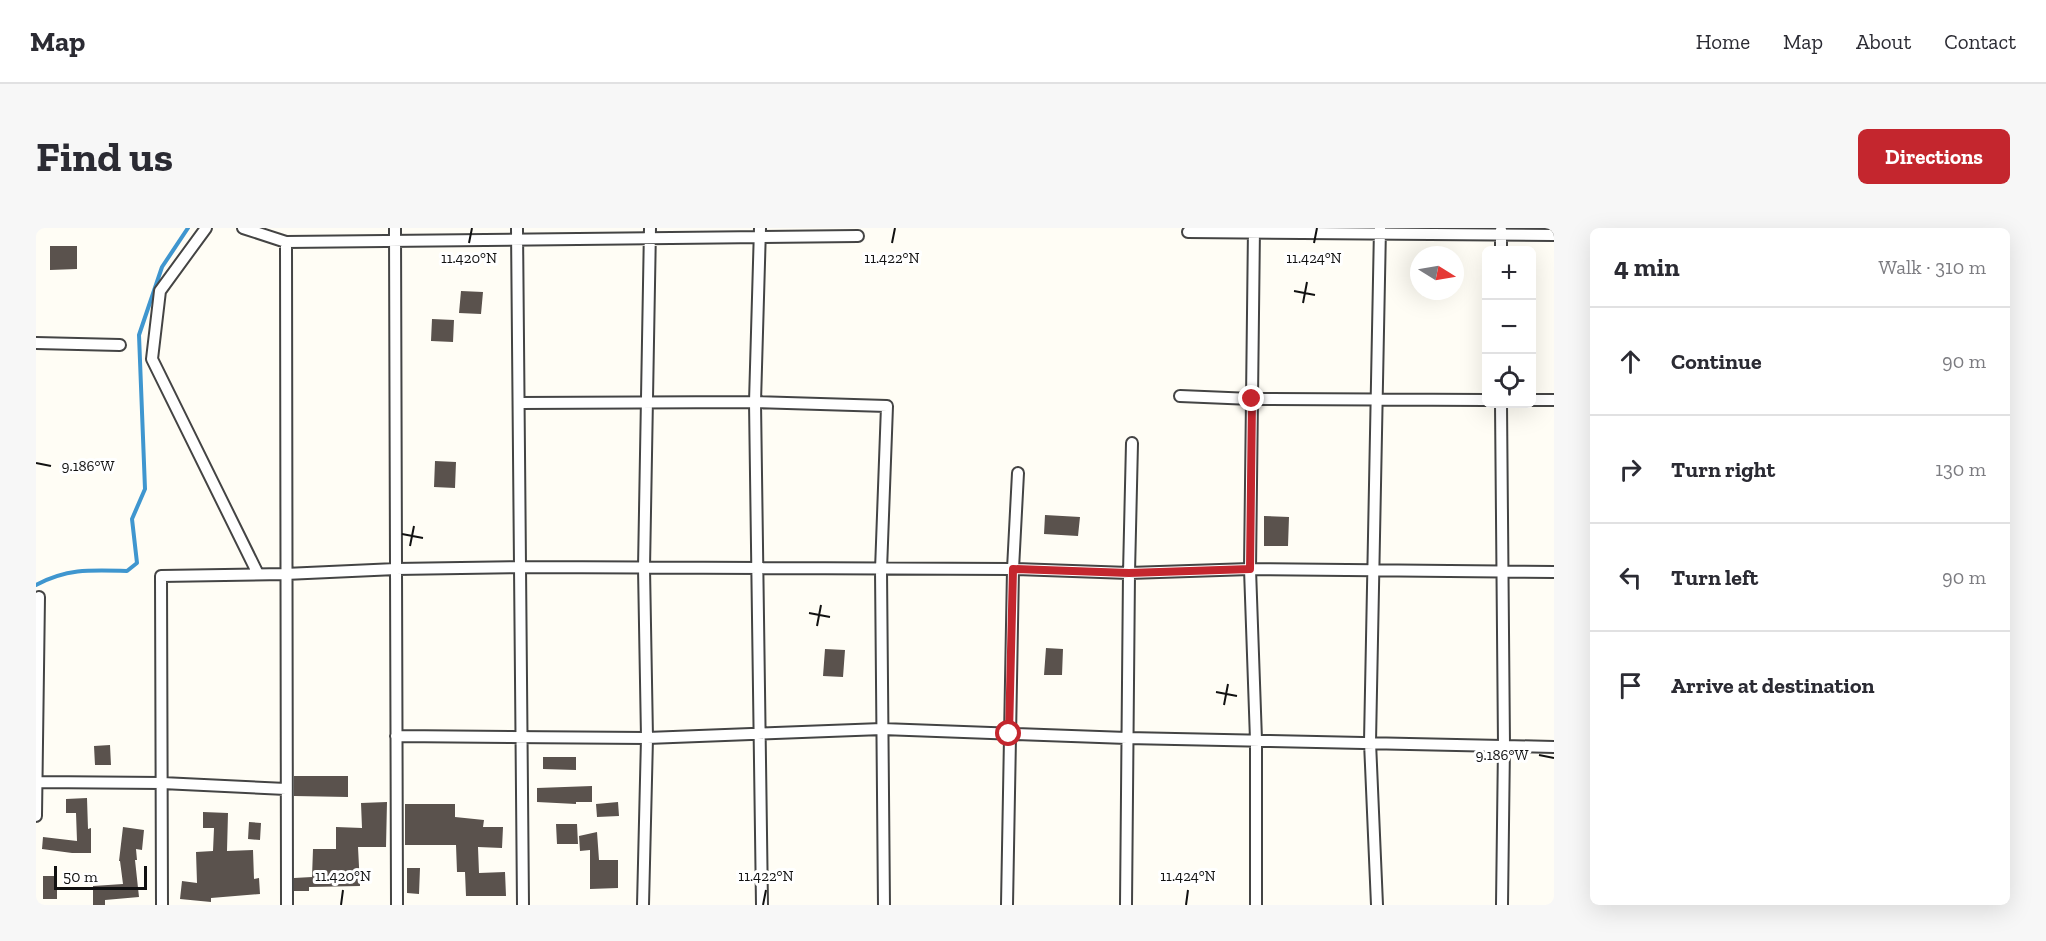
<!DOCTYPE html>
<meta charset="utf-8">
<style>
:root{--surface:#fff;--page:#f7f7f7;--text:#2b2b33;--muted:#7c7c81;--line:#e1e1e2;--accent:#c4262e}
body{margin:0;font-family:"Zilla Slab",serif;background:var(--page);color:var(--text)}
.controls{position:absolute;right:18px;top:18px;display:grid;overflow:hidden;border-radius:9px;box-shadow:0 6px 24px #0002}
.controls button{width:54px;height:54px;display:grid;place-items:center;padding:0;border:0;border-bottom:2px solid var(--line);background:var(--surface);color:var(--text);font:30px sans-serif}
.compass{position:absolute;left:1374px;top:18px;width:54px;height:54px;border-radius:50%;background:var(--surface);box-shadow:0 6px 24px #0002;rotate:101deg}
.scale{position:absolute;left:18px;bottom:15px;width:93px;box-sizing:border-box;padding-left:6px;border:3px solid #111;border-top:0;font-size:16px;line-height:21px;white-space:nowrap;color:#111;-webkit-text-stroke:4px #fff;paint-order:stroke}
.stop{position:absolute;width:18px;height:18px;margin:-14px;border:4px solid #c4262e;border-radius:50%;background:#fff}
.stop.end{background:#c4262e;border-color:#fff;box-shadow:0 2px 6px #0008}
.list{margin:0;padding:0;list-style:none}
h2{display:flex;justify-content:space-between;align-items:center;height:78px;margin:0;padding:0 24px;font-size:26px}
h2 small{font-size:20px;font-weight:400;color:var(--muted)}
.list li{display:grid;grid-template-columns:39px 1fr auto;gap:18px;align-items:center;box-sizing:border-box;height:108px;padding:0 24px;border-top:2px solid var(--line)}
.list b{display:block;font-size:22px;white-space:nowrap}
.list em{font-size:20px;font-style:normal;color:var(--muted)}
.icon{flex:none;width:33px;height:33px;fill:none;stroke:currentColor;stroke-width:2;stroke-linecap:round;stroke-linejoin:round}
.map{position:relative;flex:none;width:1518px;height:677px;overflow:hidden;border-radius:9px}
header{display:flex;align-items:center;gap:36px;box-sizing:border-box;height:84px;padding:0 30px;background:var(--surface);border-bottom:2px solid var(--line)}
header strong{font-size:28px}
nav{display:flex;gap:33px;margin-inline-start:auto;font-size:21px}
.intro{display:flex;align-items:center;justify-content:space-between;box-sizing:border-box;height:144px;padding:0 36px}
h1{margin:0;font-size:42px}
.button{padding:15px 27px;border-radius:9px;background:var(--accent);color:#fff;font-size:21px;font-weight:700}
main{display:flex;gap:36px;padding:0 36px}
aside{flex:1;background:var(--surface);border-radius:9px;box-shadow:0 6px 24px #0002}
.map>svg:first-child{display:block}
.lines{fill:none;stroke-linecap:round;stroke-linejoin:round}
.stream{stroke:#3f96cf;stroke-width:4}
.building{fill:#5a524d}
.street-casing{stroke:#444;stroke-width:14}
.street{stroke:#fff;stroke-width:10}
.route{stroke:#c4262e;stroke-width:8}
.ticks{fill:none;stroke:#111;stroke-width:2}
.ticks-label{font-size:15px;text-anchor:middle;fill:#111;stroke:#fff;stroke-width:6;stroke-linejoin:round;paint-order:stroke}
</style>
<header>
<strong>Map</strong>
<nav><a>Home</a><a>Map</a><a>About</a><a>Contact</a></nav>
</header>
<div class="intro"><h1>Find us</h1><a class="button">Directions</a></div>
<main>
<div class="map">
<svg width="1518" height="677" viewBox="0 0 1518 677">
<rect width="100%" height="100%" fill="#fffdf5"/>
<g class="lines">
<path class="stream" d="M0 357C32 340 56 342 91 343L101 335 96 291 109 261 103 107 126 39 152 0"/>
</g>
<path class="building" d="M14 18H41V41L14 42Z
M425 63 447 64 445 86 423 85Z
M396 91 418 92 417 114 395 113Z
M399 233 420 234 419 260 398 259Z
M1009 287 1044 289 1042 308 1008 306Z
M1228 288 1253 289 1252 318H1228Z
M1010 420 1027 421 1026 447H1008Z
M789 421 809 422 807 449 787 448Z
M74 517 75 537H59L58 518Z
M507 529H540V542L507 541Z
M258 548H312V569L258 568Z
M556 558V574H540V576L501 574V560Z
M51 570 52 601 55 600V625H36L6 621 7 609 41 613 40 585H30V571Z
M351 574 350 619H322L324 658 273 659V663H258V650L276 649 277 621H300V599L326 600 325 575Z
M582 574 583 588 561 589 560 576Z
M369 576H419V589L448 592 447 599H467L466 620 442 619 443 645 469 644 470 668H430L429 644H421L420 617H369Z
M167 584 192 585 191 623 217 622 218 651 223 650 224 666 175 670V674L144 671 146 653 161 655 160 624 177 623 178 600H167Z
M213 594 225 595 224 612 212 611Z
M520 596H541L542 616H521Z
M87 599 108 602 106 622 100 621 101 632H99L103 669 69 672V677H57V658L87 656 84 633H83Z
M561 604 563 632H582V660L554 661V622L544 623 543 608Z
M371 640H384L383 666 371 665Z
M7 648H21V671H7Z"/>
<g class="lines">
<g class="street-casing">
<path id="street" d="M170 0 124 63 116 131 222 346
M207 0 250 14 822 8
M359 0 361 677
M481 0 487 677
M724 0 719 174 726 677
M1218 0 1214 341 1220 512V677
M1152 4 1518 7
M250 14 251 677
M1465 22V2
M0 115 84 117
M1144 168 1216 171 1450 172
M1496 172H1518
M483 175 719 174 851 178 845 342 848 677
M1465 176 1468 517 1466 677
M360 508 611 510 846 501 1091 510 1518 519
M1 554 126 555 250 561
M0 588 3 369
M126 677 125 348 249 346 360 341 485 339 977 341 1093 345 1214 341 1518 344
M607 677 611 510 608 340 614 0
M971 677 977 341 982 245
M1090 677 1093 345 1096 215
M1341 677 1334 514 1344 0"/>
</g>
<use href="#street" class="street"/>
</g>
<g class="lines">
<path class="route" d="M973 506 977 341 1093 345 1214 341 1216 171"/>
</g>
<path class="ticks" d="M433 15 436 0M856 15 859 0M1278 15 1281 0M1258 63 1279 67M1267 75 1271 54M0 235 15 238M366 306 387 310M374 318 378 298M773 385 794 389M781 398 785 377M1180 464 1201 468M1188 477 1192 456M1503 527 1518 530M305 677 307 662M727 677 730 662M1150 677 1152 662"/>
<g class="ticks-label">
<text x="433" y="35">11.420°N</text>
<text x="856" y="35">11.422°N</text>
<text x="1278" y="35">11.424°N</text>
<text x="52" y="243">9.186°W</text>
<text x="1466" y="532">9.186°W</text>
<text x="307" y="653">11.420°N</text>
<text x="730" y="653">11.422°N</text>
<text x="1152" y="653">11.424°N</text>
</g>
</svg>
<div class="controls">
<button>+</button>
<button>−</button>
<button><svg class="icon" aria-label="locate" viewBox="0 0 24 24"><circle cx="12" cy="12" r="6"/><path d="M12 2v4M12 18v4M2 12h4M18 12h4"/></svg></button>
</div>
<svg class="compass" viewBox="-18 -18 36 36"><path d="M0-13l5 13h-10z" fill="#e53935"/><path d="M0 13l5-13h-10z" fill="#7c7c81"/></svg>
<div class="scale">50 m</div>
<div class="stop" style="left:973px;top:506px"></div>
<div class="stop end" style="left:1216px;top:171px"></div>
</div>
<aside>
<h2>4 min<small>Walk · 310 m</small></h2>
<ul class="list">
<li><svg class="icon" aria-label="ahead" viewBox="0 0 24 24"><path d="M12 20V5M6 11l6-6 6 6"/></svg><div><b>Continue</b></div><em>90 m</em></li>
<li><svg class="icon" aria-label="right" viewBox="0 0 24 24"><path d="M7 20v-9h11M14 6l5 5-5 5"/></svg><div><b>Turn right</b></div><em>130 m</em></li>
<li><svg class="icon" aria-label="left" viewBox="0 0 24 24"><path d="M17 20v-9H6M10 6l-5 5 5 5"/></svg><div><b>Turn left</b></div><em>90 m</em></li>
<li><svg class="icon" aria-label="arrive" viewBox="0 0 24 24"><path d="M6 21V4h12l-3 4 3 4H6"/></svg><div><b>Arrive at destination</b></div></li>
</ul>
</aside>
</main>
